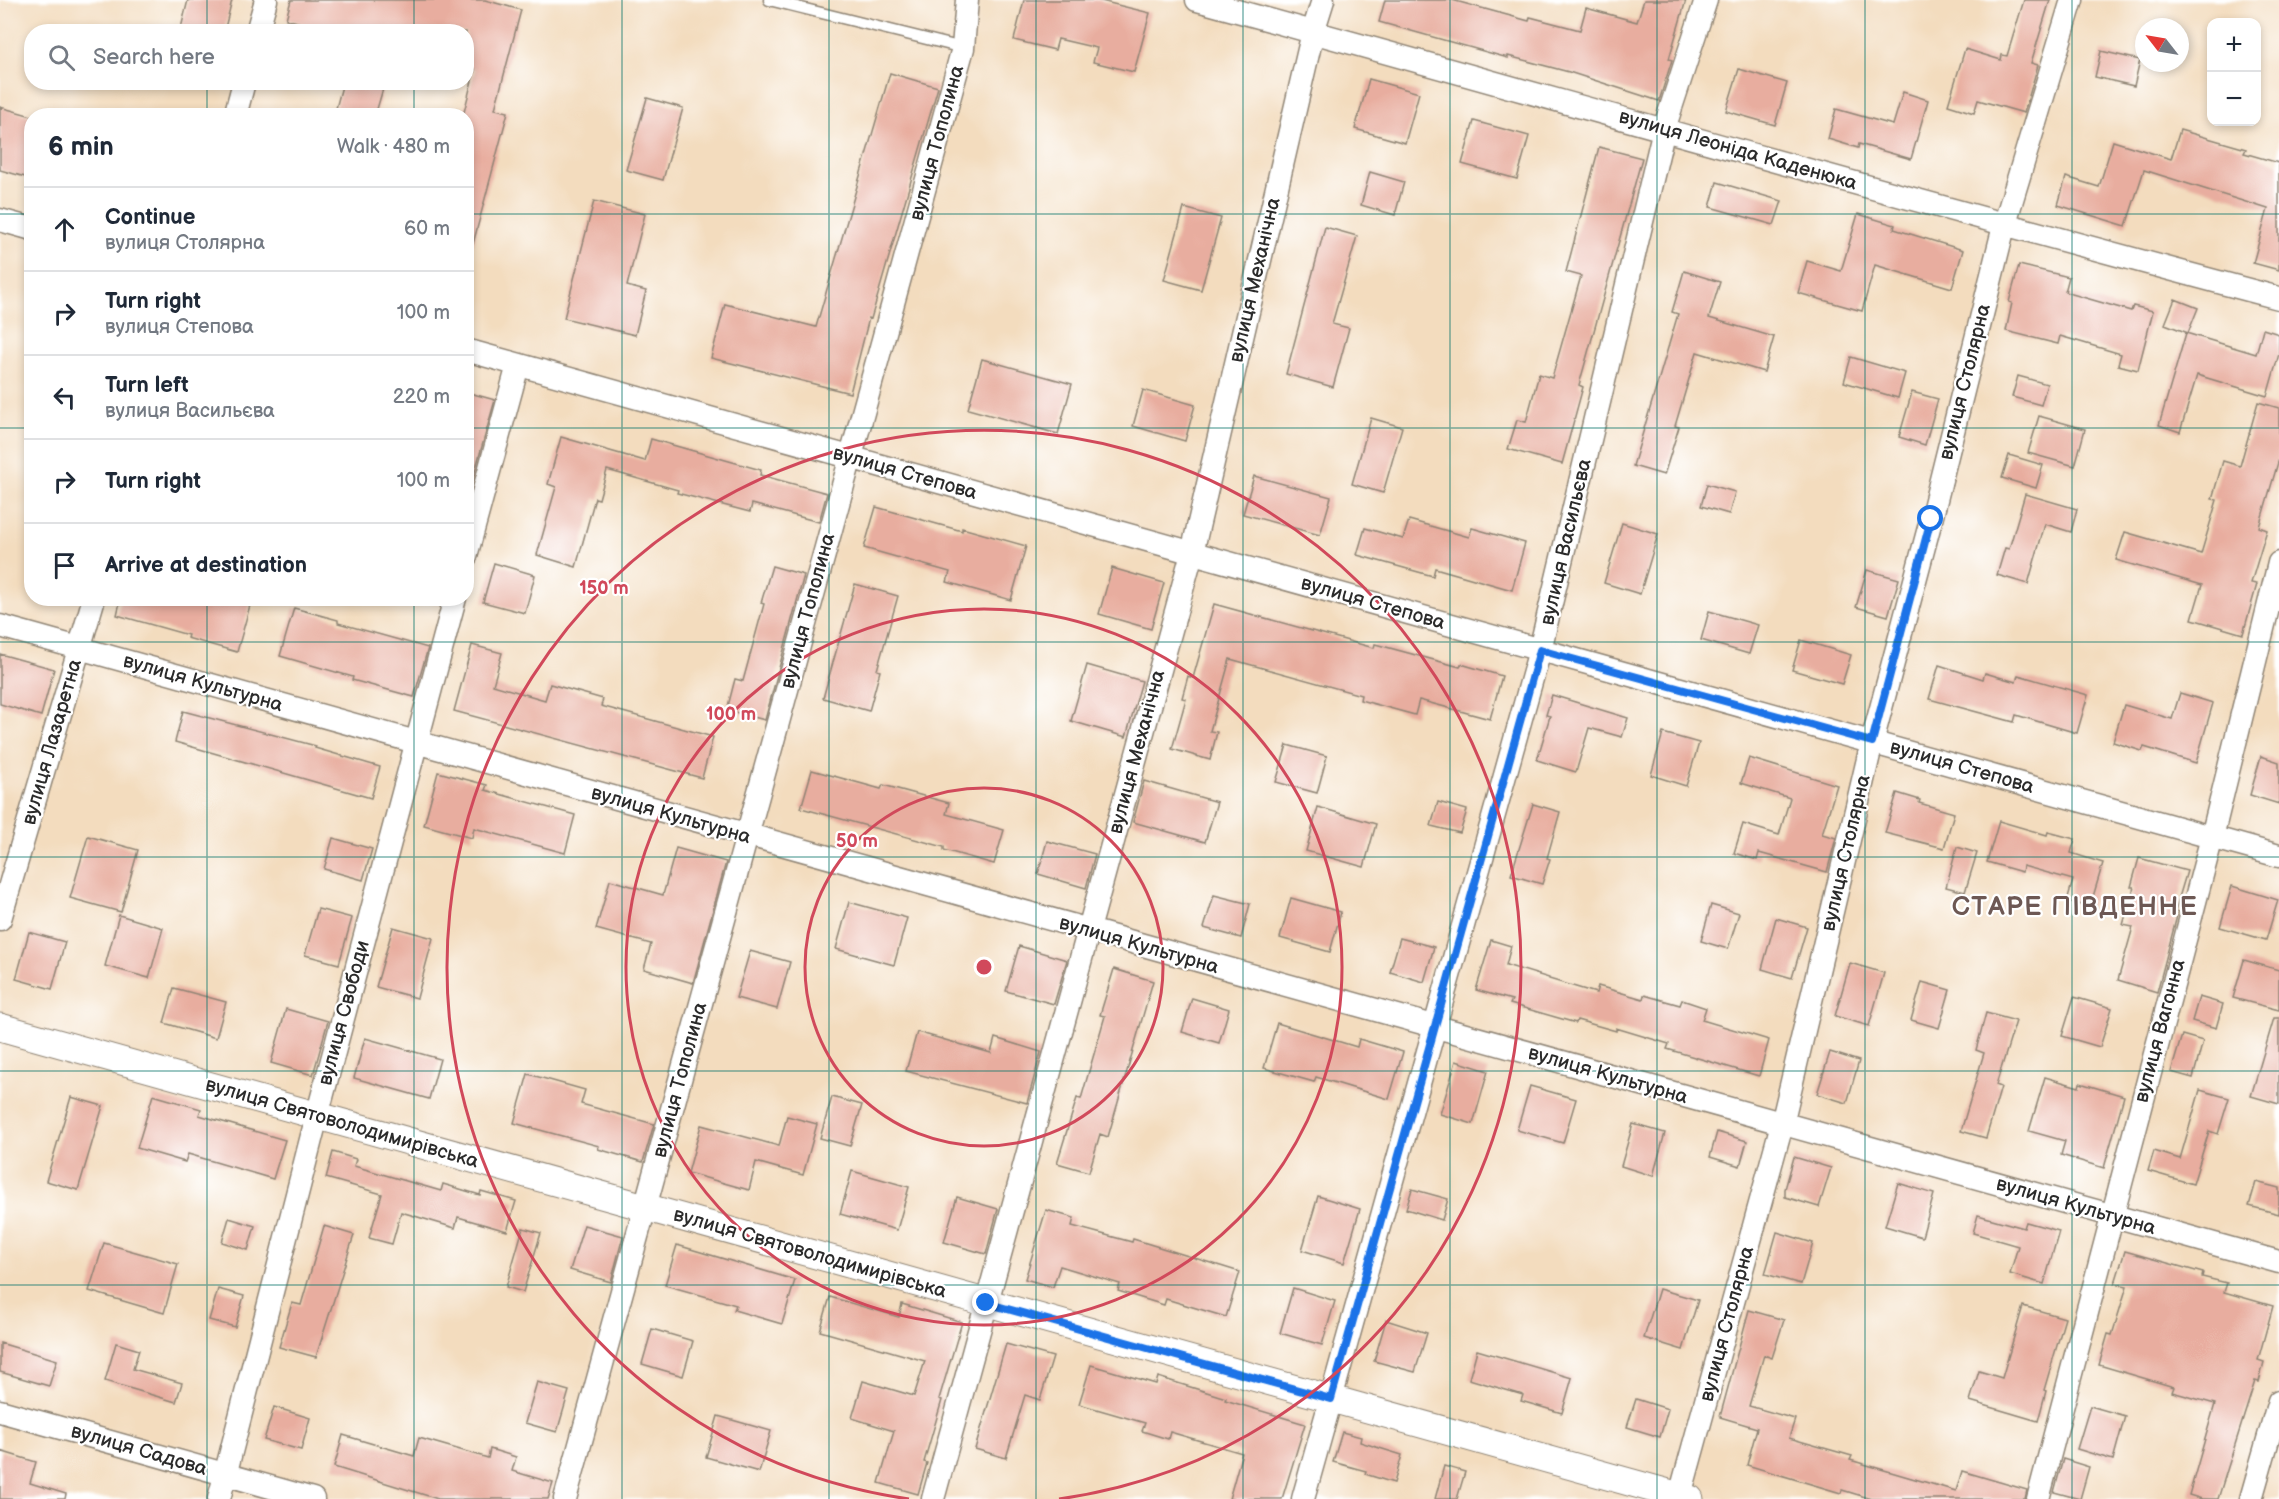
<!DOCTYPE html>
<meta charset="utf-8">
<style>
:root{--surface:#fff;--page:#f2f2f3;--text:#1f2937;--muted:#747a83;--line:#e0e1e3}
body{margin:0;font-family:"Balsamiq Sans",sans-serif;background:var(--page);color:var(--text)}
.controls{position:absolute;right:18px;top:18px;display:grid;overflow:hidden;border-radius:12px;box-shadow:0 3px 9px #0003}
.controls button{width:54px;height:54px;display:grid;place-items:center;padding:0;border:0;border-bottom:2px solid var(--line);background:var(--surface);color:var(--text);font:30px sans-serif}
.compass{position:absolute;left:2135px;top:18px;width:54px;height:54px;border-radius:50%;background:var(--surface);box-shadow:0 3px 9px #0003;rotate:301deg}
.stop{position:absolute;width:18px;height:18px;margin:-14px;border:4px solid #1a73e8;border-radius:50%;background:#fff}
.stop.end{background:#1a73e8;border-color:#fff;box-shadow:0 2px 6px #0008}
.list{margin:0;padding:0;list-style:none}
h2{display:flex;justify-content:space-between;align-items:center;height:78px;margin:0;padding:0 24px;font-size:26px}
h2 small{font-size:20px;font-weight:400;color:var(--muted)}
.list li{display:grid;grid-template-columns:39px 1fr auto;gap:18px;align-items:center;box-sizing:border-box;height:84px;padding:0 24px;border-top:2px solid var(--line)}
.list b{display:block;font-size:22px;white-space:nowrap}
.list p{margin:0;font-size:20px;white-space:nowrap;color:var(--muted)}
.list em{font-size:20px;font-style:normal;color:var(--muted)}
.icon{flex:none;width:33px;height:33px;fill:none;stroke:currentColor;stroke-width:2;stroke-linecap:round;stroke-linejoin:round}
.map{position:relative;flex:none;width:2279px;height:1499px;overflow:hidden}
.search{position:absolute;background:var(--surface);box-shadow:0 3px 9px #0003;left:24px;top:24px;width:450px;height:66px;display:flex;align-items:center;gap:15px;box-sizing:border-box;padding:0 21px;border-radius:24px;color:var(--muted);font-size:22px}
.panel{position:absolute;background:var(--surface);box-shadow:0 3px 9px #0003;left:24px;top:108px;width:450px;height:498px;border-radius:24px}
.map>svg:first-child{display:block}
.building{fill:#e8ad9f}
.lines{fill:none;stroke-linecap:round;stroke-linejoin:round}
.service-casing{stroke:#8f8474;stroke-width:13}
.minor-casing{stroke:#8f8474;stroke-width:25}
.tertiary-casing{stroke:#8f8474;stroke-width:29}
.service{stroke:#fff;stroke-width:10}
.minor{stroke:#fff;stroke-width:22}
.tertiary{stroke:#fff;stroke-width:27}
.route{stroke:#1a73e8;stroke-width:8}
.grid{fill:none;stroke:#0f766e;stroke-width:1.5;stroke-opacity:0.55}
.ring{fill:none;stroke:#d1495b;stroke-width:3}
.labels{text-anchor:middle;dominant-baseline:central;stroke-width:4.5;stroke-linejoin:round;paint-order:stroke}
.street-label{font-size:20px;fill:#2b2b2b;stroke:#fff}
.district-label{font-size:26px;font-weight:bold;letter-spacing:1.5px;fill:#6d5854;stroke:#fff}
.centre{fill:#d1495b;stroke:#fff;stroke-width:3}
.ring-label{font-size:18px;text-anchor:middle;font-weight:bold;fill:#d1495b;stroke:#fff;stroke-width:4.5;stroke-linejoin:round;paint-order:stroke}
</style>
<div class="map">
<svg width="2279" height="1499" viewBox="0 0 2279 1499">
<rect width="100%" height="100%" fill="#fff"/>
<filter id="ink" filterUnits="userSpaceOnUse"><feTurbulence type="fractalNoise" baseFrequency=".0167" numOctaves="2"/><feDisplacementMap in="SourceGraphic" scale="12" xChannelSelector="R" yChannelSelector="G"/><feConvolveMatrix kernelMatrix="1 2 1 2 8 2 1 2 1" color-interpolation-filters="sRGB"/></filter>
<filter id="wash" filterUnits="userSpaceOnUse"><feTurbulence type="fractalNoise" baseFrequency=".008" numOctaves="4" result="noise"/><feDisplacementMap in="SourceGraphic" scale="24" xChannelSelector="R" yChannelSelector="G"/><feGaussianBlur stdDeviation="1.35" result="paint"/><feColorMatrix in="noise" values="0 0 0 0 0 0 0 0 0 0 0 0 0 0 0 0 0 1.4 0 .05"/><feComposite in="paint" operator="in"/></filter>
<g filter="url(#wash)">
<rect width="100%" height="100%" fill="#f3dcbe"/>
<g id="blocks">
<path class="building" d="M188 0H232L224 32H180Z
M291 0H485L521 10 495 109 508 112 473 244 466 243V116H463L475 69 466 67V32H334L286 19Z
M1024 0H1097L1150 13 1134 72 1093 62 1097 48 1058 39 1055 50 1014 40Z
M1385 0H1452L1529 21 1530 17 1580 30 1586 8 1637 22 1644 0H1686L1669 59 1672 60 1659 101 1569 72 1508 56V58L1379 22Z
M2024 0H2050L2031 63 2038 65 2024 113 1978 100 1974 113 1948 105 1965 49 2001 60 2002 55 2007 56Z
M2101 51 2140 60 2134 86 2095 77Z
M1739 69 1787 83 1775 125 1726 111Z
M890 73 938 87 871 319 869 318 850 393 711 358 725 304 816 327Z
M1369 79 1419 93 1405 143 1355 129Z
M343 82H385L375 116H334Z
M1903 92 1928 100 1911 159 1859 144 1858 148 1828 139 1836 109 1893 125Z
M647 98 683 108 663 180 626 170Z
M0 107 32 116V168L29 178 0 170Z
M1474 121 1529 136 1517 179 1462 164Z
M2180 130 2246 149 2244 153 2279 163V270L2253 263 2268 209 2144 170 2126 226 2058 205 2066 177 2099 187 2113 141 2171 159Z
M1599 147 1642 158 1579 385 1583 387 1562 464 1508 449 1517 420 1526 422 1539 374 1552 378 1581 276 1566 272Z
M1370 172 1404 182 1395 215 1361 205Z
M1717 182 1782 201 1774 225 1710 207Z
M594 201 645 214 627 286 646 291 635 335 564 318Z
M1184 208 1221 218 1201 290 1164 280Z
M1858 214 1895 225 1894 229 1963 250 1952 288 1875 265 1862 311 1798 293 1807 261 1841 271Z
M1325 227 1357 236 1332 324 1349 328 1333 387 1286 374Z
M2019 265 2069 277 2065 292 2131 311 2133 306 2153 311 2138 370 2118 365 2121 354 2060 336 2058 344 2006 331 2012 303 2009 302Z
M1684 271 1720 282 1709 318 1774 337 1764 372 1697 352 1675 426 1679 427 1664 475 1633 466 1678 314 1672 312Z
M2175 299 2198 308 2188 333 2165 324Z
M2263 329 2279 334V354L2267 396 2197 375 2180 432 2159 425 2186 333 2256 354Z
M1851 357 1905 373 1898 398 1844 382Z
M982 359 1072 384 1058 434 968 409Z
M2018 376 2047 384 2041 405 2012 397Z
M1143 390 1195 405 1185 441 1133 426Z
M466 392 495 400 470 489H466Z
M1912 392 1938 399 1925 445 1899 437Z
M2258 402 2279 408V459L2259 527 2267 530 2251 583 2257 584 2243 634 2192 619 2202 585 2116 560 2125 532 2201 554 2217 500 2212 499 2223 461 2240 466Z
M2039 416 2085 429 2075 466 2028 453Z
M1371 418 1402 427 1383 493 1352 484Z
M561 437 645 461 651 439 761 470 760 475 827 493 819 522 752 504 750 512 677 493 678 490 607 470 599 499 595 498 576 567 537 555 556 487 548 484Z
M2009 455 2043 465 2036 488 2002 478Z
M1254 476 1331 497 1320 535 1243 514Z
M1707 484 1735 492 1729 514 1701 506Z
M2025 494 2077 509 2071 532 2045 524 2028 584 1997 575 2005 548 2009 549Z
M876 507 962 531V528L1026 546 1011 600 947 582 950 572 864 548Z
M1409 520 1469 537 1472 528 1525 543 1512 590 1435 568 1433 576 1357 555 1365 528 1403 539Z
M1622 523 1658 534 1640 594 1604 583Z
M494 563 535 575 525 613 483 602Z
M772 566 804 575 765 720 727 710 735 679 743 681 764 604 761 603Z
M1112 568 1164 583 1151 629 1099 614Z
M1867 570 1899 579 1888 616 1856 607Z
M855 584 898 596 877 670 880 671 869 711 823 698Z
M121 598H252L237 652 187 638 188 635 117 615Z
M1214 604 1374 648 1375 644 1460 667 1461 664 1502 676 1490 719 1419 700 1415 715 1360 700 1361 695 1230 659 1210 731 1217 732 1210 760 1172 749 1186 699 1182 698 1188 676 1193 678Z
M294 608 338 620V623L428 648 414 697 352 680 353 677 280 656Z
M1709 611 1758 625 1749 654 1701 640Z
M1801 640 1851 655 1842 684 1792 670Z
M472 645 502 653 493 685 545 700 550 684 603 699 601 706 713 737 702 778 454 711Z
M0 654 54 669 41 716 0 704Z
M1087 665 1142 681 1126 737 1071 721Z
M1939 665 1983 679 1985 673 2016 682 2018 675 2088 695 2077 733 2016 715 2014 722 1929 699Z
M2180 693 2213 703 2196 763 2144 747 2142 751 2113 742 2124 705 2172 719Z
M1552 695 1628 718 1622 737 1589 728 1576 772 1537 760 1550 716 1546 715Z
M183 711 316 746 315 748 380 767 371 798 175 742Z
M1663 733 1699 743 1686 786 1651 775Z
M1287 745 1327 756 1317 793 1276 782Z
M2261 756 2279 762V804L2250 795Z
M1749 758 1837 785 1822 834 1836 838 1827 872 1759 853 1757 860 1734 853 1743 824 1779 835 1790 798 1741 783Z
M812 770 881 789 883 785 949 803 946 814 1004 830 994 864 944 850V847L801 808Z
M438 772 487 785 485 790 575 815 565 853 474 828 472 838 424 825Z
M1144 781 1217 802 1205 842 1133 822Z
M1897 793 1920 800 1919 803 1954 813 1944 848 1885 833Z
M1438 802 1467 810 1460 833 1431 826Z
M1533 804 1560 812 1547 858 1550 859 1542 884 1511 875Z
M1318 807 1376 824 1364 867 1306 851Z
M1999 821 2047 835 2048 832 2075 839 2071 853 2103 863 2090 907 2067 901 2073 880 2023 866 2022 872 1987 862Z
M88 836 138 850 121 912 70 898Z
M333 838 372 849 363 880 324 869Z
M1047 841 1095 854 1086 888 1038 874Z
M1957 847 1977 853 1965 892 1946 887Z
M676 848 726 862 693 983 644 969 651 944 596 929 610 880 663 895Z
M2139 858 2187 871 2175 911 2178 912 2157 992 2118 980 2133 927 2123 925 2134 887H2131Z
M2232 886 2278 900 2266 940 2220 927Z
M1214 895 1250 904 1241 938 1204 928Z
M1291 898 1341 912 1330 952 1280 938Z
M849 902 907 918 894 965 836 949Z
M1711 905 1739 913 1728 949 1701 941Z
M318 909 352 918 339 964 305 955Z
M119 915 163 928 149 978 105 966Z
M1776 918 1807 927 1792 978 1762 969Z
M393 927 433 938 417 998 376 987Z
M29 932 65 942 52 989 16 979Z
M1400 938 1434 947 1424 982 1390 972Z
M1491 940 1511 946 1506 965 1549 978V979L1596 993 1598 986 1643 999 1644 995 1680 1005 1682 1000 1706 1008 1702 1020 1769 1040 1759 1076 1667 1049 1669 1044 1616 1028V1031L1577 1020 1576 1023 1510 1004 1512 1000 1476 990Z
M1019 946 1067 960 1054 1004 1006 991Z
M750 951 790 962 777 1009 736 998Z
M2244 960 2279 970V1010L2233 998Z
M1850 963 1884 973 1869 1026 1835 1016Z
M1114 969 1153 981 1108 1137 1100 1134 1089 1172 1057 1163 1077 1098 1081 1099 1105 1016 1100 1015Z
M1922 982 1950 990 1939 1028 1911 1020Z
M174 988 226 1002 216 1038 164 1023Z
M2074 997 2112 1008 2100 1047 2062 1036Z
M2199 997 2223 1004 2216 1028 2192 1021Z
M1192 998 1229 1009 1219 1043 1182 1032Z
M286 1009 328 1021 313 1075 271 1063Z
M1986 1013 2016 1021 1996 1085 2001 1087 1986 1138 1961 1131 1984 1053 1976 1050Z
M2274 1018H2279V1104L2251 1096Z
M1277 1023 1357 1047 1359 1039 1403 1052 1389 1099 1316 1077 1314 1082 1264 1068Z
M917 1032 991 1053 995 1038 1041 1052 1027 1103 906 1071Z
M2182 1035 2203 1041 2193 1078 2171 1072Z
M365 1038 440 1059 429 1099 354 1078Z
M1830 1052 1859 1061 1847 1103 1817 1094Z
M1456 1061 1488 1071 1473 1124 1440 1114Z
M528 1074 585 1090 581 1104 654 1124 643 1162 598 1149 599 1146 514 1123Z
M2045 1077 2079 1087 2080 1083 2124 1096 2104 1168 2061 1155 2065 1141 2029 1131Z
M1530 1086 1576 1099 1563 1143 1517 1130Z
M2200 1090 2229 1098 2218 1134 2209 1131 2193 1184 2148 1171 2154 1151 2180 1159Z
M153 1095 201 1109 199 1115 285 1140 273 1179 188 1154 185 1162 137 1148Z
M71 1097 103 1106 78 1190 46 1181Z
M832 1097 862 1105 850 1146 820 1138Z
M787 1116 817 1124 803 1175 756 1162 749 1190 688 1173 701 1125 779 1146Z
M1633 1124 1665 1133 1653 1176 1621 1166Z
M1717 1132 1747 1141 1740 1166 1710 1157Z
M333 1152 356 1159 354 1166 441 1191 443 1184 480 1195 481 1191 516 1201 507 1231 458 1217 455 1228 401 1212 392 1244 369 1238 382 1194 326 1178Z
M1794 1157 1831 1168 1819 1207 1785 1197V1189Z
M852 1171 909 1187 897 1230 840 1214Z
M2256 1182 2279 1188V1214L2249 1206Z
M1898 1183 1934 1194 1922 1237 1885 1226Z
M1412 1189 1448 1199 1442 1220 1406 1209Z
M1318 1196 1360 1209 1344 1263 1302 1250Z
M957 1197 998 1209 986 1254 944 1242Z
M1046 1210 1074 1218 1072 1226 1132 1242 1133 1239 1240 1272 1226 1317 1166 1299 1164 1305 1118 1291 1120 1284 1060 1266 1053 1287 1025 1279Z
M1978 1215 2024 1228 2026 1222 2059 1231 2044 1284 2010 1274 2018 1246 1973 1233Z
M229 1218 255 1226 248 1250 222 1242Z
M584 1225 623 1236 611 1282 570 1270Z
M324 1226 354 1235 316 1357 279 1347 292 1303 301 1305Z
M523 1228 541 1233 523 1292 506 1287Z
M1777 1232 1813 1243 1801 1284 1765 1274Z
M104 1243 178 1264 164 1313 89 1291Z
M677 1245 795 1280 782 1324 734 1310 736 1305 665 1285Z
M2125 1251 2203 1273 2202 1277 2227 1283 2224 1292 2273 1306 2258 1360 2264 1362 2259 1382 2255 1381 2218 1499H2202L2189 1495 2215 1404 2172 1392 2174 1387 2099 1365 2108 1334 2112 1335 2127 1286 2115 1283Z
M1293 1288 1335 1301 1322 1345 1280 1333Z
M218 1289 244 1296 235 1327 209 1320Z
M1659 1289 1698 1300 1683 1350 1644 1338Z
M830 1297 899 1317 902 1304 962 1322 939 1399 942 1400 924 1462 927 1463 918 1494 879 1483 894 1431 852 1418 863 1381 914 1396 925 1361 820 1331Z
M2023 1306 2065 1318 2044 1390 2046 1391 2038 1421 1970 1401 1979 1371 2002 1378Z
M1749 1310 1784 1320 1772 1358 1764 1355 1749 1406 1795 1419 1789 1438 1852 1456 1850 1460 1956 1491 1962 1471 2027 1490 2025 1499H1872L1842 1490 1841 1493 1747 1465 1757 1428 1720 1417Z
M1386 1320 1427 1333 1415 1372 1374 1361Z
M652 1329 693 1341 683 1376 642 1364Z
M0 1343 57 1360 49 1386 0 1372Z
M116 1343 139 1350 133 1369 182 1383 176 1402 105 1381Z
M1006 1344 1053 1357 1040 1400 1025 1395 1006 1458 975 1449Z
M1477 1350 1572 1378 1562 1413 1521 1401 1523 1395 1469 1379Z
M1091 1365 1156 1384 1158 1377 1226 1398 1225 1400 1305 1424 1282 1499H1229L1242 1453 1170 1432 1168 1439 1142 1431 1145 1423 1079 1404Z
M537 1382 569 1391 557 1432 525 1423Z
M1636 1399 1668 1409 1660 1437 1627 1427Z
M2090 1406 2125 1416 2113 1460 2077 1449Z
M274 1407 310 1418 301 1450 264 1440Z
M718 1416 771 1431 759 1472 706 1457Z
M1342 1432 1361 1437 1360 1442 1402 1455 1394 1483 1365 1474 1366 1471 1333 1462Z
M343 1435 414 1456 419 1438 488 1458 490 1449 516 1457 512 1471 553 1483 548 1499H438L334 1467Z
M0 1451 36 1462 30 1483 66 1494 65 1499H0Z
M2063 1459 2089 1467 2080 1499 2054 1492Z
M1444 1466 1465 1472 1457 1499H1435Z"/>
</g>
</g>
<g filter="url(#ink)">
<use href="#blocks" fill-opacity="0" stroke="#8f8474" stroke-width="1.5"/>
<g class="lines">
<g class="service-casing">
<path id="service" d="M769 0 963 48"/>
</g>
<g class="minor-casing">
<path id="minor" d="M1197 0C1557 99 1917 203 2279 298
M257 32 266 0
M235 116 244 82
M0 220 32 229
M466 350 2279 856
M466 556 518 365
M0 626 2279 1262
M0 919 94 598
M0 1411 313 1499
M219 1499 317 1116 455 598
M565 1499 963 48 967 0
M933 1499 1192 553 1313 32 1323 0
M1303 1499 1540 650 1664 129 1706 0
M1679 1499 1782 1124 1872 742 1931 520 2004 226 2072 0
M2038 1499 2212 837 2279 563
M2251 1499 2279 1401"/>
</g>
<g class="tertiary-casing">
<path id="tertiary" d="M0 1027 1690 1499"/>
</g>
<use href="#service" class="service"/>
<use href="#minor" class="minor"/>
<use href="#tertiary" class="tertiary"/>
</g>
</g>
<g class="lines" filter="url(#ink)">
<path class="route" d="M986 1303 1331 1399 1540 650 1872 742 1931 519"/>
</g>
<path class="grid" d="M207 0V32M414 0V32M622 0V1499M829 0V1499M1036 0V1499M1243 0V1499M1450 0V1499M1657 0V1499M1865 0V1499M2072 0V1499M207 82V116M414 82V116M0 214H32M466 214H2279M0 428H32M466 428H2279M207 598V1499M414 598V1499M0 642H2279M0 857H2279M0 1071H2279M0 1285H2279"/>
<g class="ring">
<circle cx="984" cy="967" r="179"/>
<circle cx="984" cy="967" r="358"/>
<path d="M909 1499A537 537 0 1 1 1059 1499"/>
</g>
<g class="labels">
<g class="street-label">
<text transform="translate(937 143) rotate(-75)">вулиця Тополина</text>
<text transform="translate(1738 150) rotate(16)">вулиця Леоніда Каденюка</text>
<text transform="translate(1255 280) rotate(-77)">вулиця Механічна</text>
<text transform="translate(1965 382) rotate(-76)">вулиця Столярна</text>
<text transform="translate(905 473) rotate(16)">вулиця Степова</text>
<text transform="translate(1566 542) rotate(-77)">вулиця Васильєва</text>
<text transform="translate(1373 603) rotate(16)">вулиця Степова</text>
<text transform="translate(808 611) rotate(-75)">вулиця Тополина</text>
<text transform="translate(203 683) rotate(16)">вулиця Культурна</text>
<text transform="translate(52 742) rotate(-74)">вулиця Лазаретна</text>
<text transform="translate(1137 752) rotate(-75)">вулиця Механічна</text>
<text transform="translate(1962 767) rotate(16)">вулиця Степова</text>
<text transform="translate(671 815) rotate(16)">вулиця Культурна</text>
<text transform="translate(1846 853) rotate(-77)">вулиця Столярна</text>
<text transform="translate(1139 945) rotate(16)">вулиця Культурна</text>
<text transform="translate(344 1013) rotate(-75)">вулиця Свободи</text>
<text transform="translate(2160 1031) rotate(-75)">вулиця Вагонна</text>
<text transform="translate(1608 1075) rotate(16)">вулиця Культурна</text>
<text transform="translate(680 1080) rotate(-75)">вулиця Тополина</text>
<text transform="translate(342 1123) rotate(16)">вулиця Святоволодимирівська</text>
<text transform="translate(2076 1206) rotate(16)">вулиця Культурна</text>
<text transform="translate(810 1253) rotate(16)">вулиця Святоволодимирівська</text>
<text transform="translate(1727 1324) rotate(-75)">вулиця Столярна</text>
<text transform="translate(139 1450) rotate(16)">вулиця Садова</text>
</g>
<g class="district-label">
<text x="2075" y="907">СТАРЕ ПІВДЕННЕ</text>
</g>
</g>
<circle cx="984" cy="967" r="9" class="centre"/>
<g class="ring-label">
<text x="604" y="594">150 m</text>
<text x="731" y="720">100 m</text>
<text x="857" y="847">50 m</text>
</g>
</svg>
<div class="controls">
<button>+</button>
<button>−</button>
</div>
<svg class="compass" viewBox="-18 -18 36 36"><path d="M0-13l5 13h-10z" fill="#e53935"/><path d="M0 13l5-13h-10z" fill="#747a83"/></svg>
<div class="stop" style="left:1931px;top:519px"></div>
<div class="stop end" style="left:986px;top:1303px"></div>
<div class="search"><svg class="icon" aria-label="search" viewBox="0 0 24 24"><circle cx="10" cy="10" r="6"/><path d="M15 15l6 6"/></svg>Search here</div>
<section class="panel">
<h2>6 min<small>Walk · 480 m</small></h2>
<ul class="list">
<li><svg class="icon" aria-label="ahead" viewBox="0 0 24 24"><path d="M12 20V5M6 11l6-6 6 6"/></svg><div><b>Continue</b><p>вулиця Столярна</p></div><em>60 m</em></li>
<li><svg class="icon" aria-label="right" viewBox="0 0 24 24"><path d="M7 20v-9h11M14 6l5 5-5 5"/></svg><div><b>Turn right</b><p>вулиця Степова</p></div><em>100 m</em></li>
<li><svg class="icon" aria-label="left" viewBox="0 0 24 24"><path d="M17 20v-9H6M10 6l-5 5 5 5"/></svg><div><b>Turn left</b><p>вулиця Васильєва</p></div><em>220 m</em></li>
<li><svg class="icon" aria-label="right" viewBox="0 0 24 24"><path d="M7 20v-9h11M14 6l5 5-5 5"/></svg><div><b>Turn right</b></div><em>100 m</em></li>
<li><svg class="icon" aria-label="arrive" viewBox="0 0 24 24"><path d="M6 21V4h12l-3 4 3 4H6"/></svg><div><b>Arrive at destination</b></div></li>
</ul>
</section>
</div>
